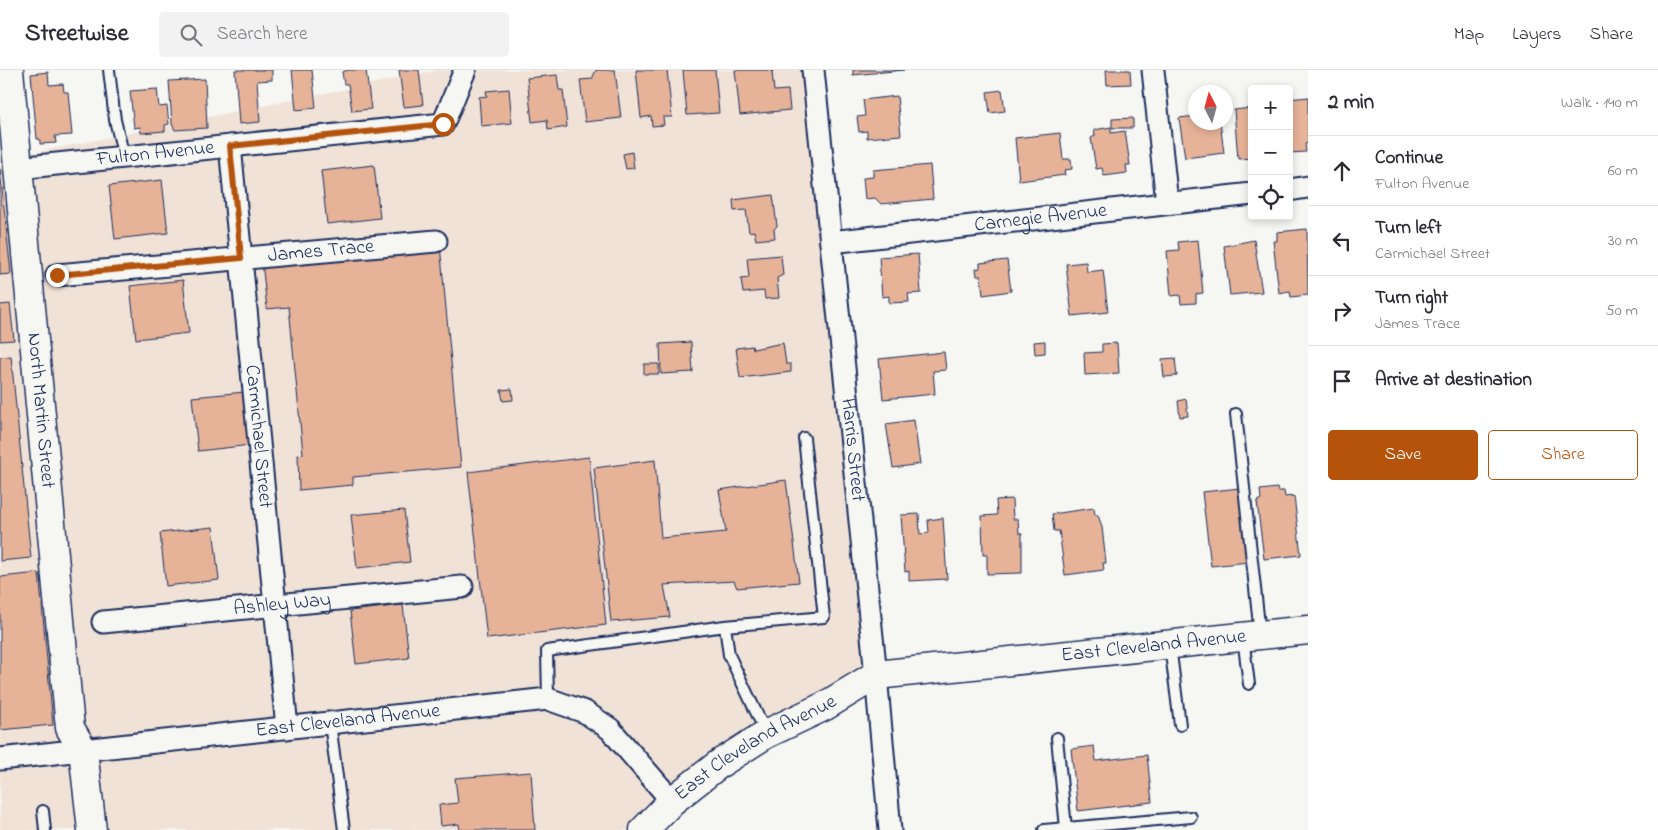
<!DOCTYPE html>
<meta charset="utf-8">
<style>
:root{--surface:#fff;--page:#f2f2f3;--text:#2b2b33;--muted:#7c7c81;--line:#e1e1e2;--accent:#b45309}
body{margin:0;font-family:"Indie Flower",sans-serif;background:var(--page);color:var(--text)}
.controls{position:absolute;right:15px;top:15px;display:grid;overflow:hidden;border-radius:5px;box-shadow:0 2px 8px #0003}
.controls button{width:45px;height:45px;display:grid;place-items:center;padding:0;border:0;border-bottom:1px solid var(--line);background:var(--surface);color:var(--text);font:25px sans-serif}
.compass{position:absolute;left:1188px;top:15px;width:45px;height:45px;border-radius:50%;background:var(--surface);box-shadow:0 2px 8px #0003;rotate:354deg}
.stop{position:absolute;width:15px;height:15px;margin:-11px;border:4px solid #b45309;border-radius:50%;background:#fff}
.stop.end{background:#b45309;border-color:#fff;box-shadow:0 1px 5px #0008}
.list{margin:0;padding:0;list-style:none}
h2{display:flex;justify-content:space-between;align-items:center;height:65px;margin:0;padding:0 20px;font-size:21px}
h2 small{font-size:16px;font-weight:400;color:var(--muted)}
.list li{display:grid;grid-template-columns:32px 1fr auto;gap:15px;align-items:center;box-sizing:border-box;height:70px;padding:0 20px;border-top:1px solid var(--line)}
.list b{display:block;font-size:19px;white-space:nowrap}
.list p{margin:0;font-size:16px;white-space:nowrap;color:var(--muted)}
.list em{font-size:16px;font-style:normal;color:var(--muted)}
.actions{display:flex;gap:10px;padding:15px 20px}
.actions a{flex:1;padding:11px 0;border:1px solid var(--accent);border-radius:5px;text-align:center;font-size:18px;color:var(--accent)}
.actions .main{background:var(--accent);color:#fff}
.icon{flex:none;width:28px;height:28px;fill:none;stroke:currentColor;stroke-width:2;stroke-linecap:round;stroke-linejoin:round}
.map{position:relative;flex:none;width:1308px;height:760px;overflow:hidden}
header{display:flex;align-items:center;gap:30px;box-sizing:border-box;height:70px;padding:0 25px;background:var(--surface);border-bottom:1px solid var(--line)}
header strong{font-size:24px}
nav{display:flex;gap:28px;margin-inline-start:auto;font-size:18px}
.search{width:350px;height:45px;background:var(--page);display:flex;align-items:center;gap:12px;box-sizing:border-box;padding:0 18px;border-radius:5px;color:var(--muted);font-size:19px}
main{display:flex}
aside{flex:1;background:var(--surface)}
.map>svg:first-child{display:block}
.built{fill:#f1e2d7}
.building{fill:#e6b298;stroke:#1b2f5e}
.lines{fill:none;stroke-linecap:round;stroke-linejoin:round}
.lane-casing{stroke:#1b2f5e;stroke-width:14}
.street-casing{stroke:#1b2f5e;stroke-width:25}
.secondary-casing{stroke:#1b2f5e;stroke-width:31}
.lane{stroke:#f6f6f2;stroke-width:10}
.street{stroke:#f6f6f2;stroke-width:21}
.secondary{stroke:#f6f6f2;stroke-width:28}
.route{stroke:#b45309;stroke-width:6}
.labels{text-anchor:middle;dominant-baseline:central;stroke-width:4;stroke-linejoin:round;paint-order:stroke}
.street-label{font-size:20px;fill:#1b2f5e;stroke:#f6f6f2}
</style>
<header>
<strong>Streetwise</strong>
<div class="search"><svg class="icon" aria-label="search" viewBox="0 0 24 24"><circle cx="10" cy="10" r="6"/><path d="M15 15l6 6"/></svg>Search here</div>
<nav><a>Map</a><a>Layers</a><a>Share</a></nav>
</header>
<main>
<div class="map">
<svg width="1308" height="760" viewBox="0 0 1308 760">
<rect width="100%" height="100%" fill="#f6f6f2"/>
<filter id="ink" filterUnits="userSpaceOnUse"><feTurbulence type="fractalNoise" baseFrequency=".02" numOctaves="2"/><feDisplacementMap in="SourceGraphic" scale="10" xChannelSelector="R" yChannelSelector="G"/><feConvolveMatrix kernelMatrix="1 2 1 2 8 2 1 2 1" color-interpolation-filters="sRGB"/></filter>
<g filter="url(#ink)">
<path class="built" d="M0 0 28 84 438 0H811L874 593 650 760H0Z"/>
<path class="building" d="M235 0H272V10L257 11 260 52 239 54Z
M292 0H312L316 38 296 40Z
M348 0H366L371 39 352 41 348 14H344L342 2Z
M399 0H419L423 35 404 37Z
M596 0H615L621 48 585 52 580 10 592 9Z
M636 0H667L672 47H663L664 55 652 56 651 46 641 48Z
M683 0H715L719 43 687 45Z
M735 0H774L772 2 774 21 788 20 790 40 740 45Z
M853 0H904L853 5Z
M1106 0H1130L1131 14 1107 15Z
M48 2 49 15 63 14 64 22H68L72 65 55 66 56 73 40 74V69H37L31 4Z
M557 5 559 20H563L567 57 548 60 547 50 532 52 527 8Z
M205 9 207 58 175 60 172 54 169 11Z
M157 19 159 37 167 36 169 54 165 55V61L141 63 140 57 134 58 130 21Z
M509 19 512 53 481 56 479 27 487 26 486 21Z
M1002 20 1005 41 990 43 987 22Z
M897 26 901 65 867 68V61L859 62 857 47 865 46 863 30Z
M1308 27V73L1305 74 1306 82 1289 83V29Z
M1252 38V88L1238 89 1234 40Z
M1196 46V52H1220L1224 83 1185 88 1179 48Z
M1133 48V58H1112V49Z
M1111 57V63L1125 61 1130 95H1126L1127 103 1104 106 1102 98 1096 99 1091 68 1095 66 1094 60Z
M1060 63 1063 89H1071L1072 99 1064 100 1065 105 1019 111 1015 68Z
M632 82 634 98 626 99 623 84Z
M374 95 380 148 327 154 321 101Z
M930 95 933 129 881 134 875 128 865 129 863 108 873 107V100Z
M0 99 11 204 0 205Z
M162 110 168 163 115 169 109 116Z
M773 125 777 156 774 159 775 168 756 170 754 161 749 162 746 140 734 141 733 130Z
M1307 159 1308 225 1291 227 1290 221 1279 223 1273 171H1277V162Z
M1198 170 1203 223 1196 224V233L1181 234 1180 225 1171 226 1167 181 1179 180 1178 172Z
M1254 170 1262 222 1230 225 1224 176Z
M440 175 461 397 353 407V415L299 420 298 385 303 384 289 237 267 239 262 192Z
M918 184 921 223 908 224 909 232 889 233V226L882 227 879 187Z
M781 185 783 205 777 208 779 228 765 229 764 221 743 223 741 209 749 208 747 188Z
M1007 190 1011 221 983 225 981 206H977L976 199 980 198V193Z
M1086 192 1087 202 1103 200 1108 242 1072 246 1066 194Z
M183 210 189 263 136 269 130 216Z
M10 234 14 270 0 271V235Z
M1045 271V283L1035 284 1034 272Z
M691 272 693 302 661 304 660 274Z
M783 273 786 294H791V302L740 308 736 278 752 276 753 279Z
M1117 273 1119 303 1085 305 1084 283 1102 282V274Z
M944 282 946 300 933 301 935 324 883 329 879 289Z
M11 286 31 488 0 491V287Z
M1175 288 1177 306 1164 307 1162 289Z
M644 294H659V304H644Z
M512 319 513 330 503 331 501 320Z
M245 322 251 375 198 381 192 327Z
M1186 329 1188 346 1180 347 1178 331Z
M914 350 920 394 893 398 886 354Z
M589 387 606 555 487 569 468 402Z
M655 390 661 468 726 462 719 420 786 410 799 512 737 518 734 511 664 515 670 547 611 552 594 398Z
M1240 418 1249 492 1211 496 1202 422Z
M1277 418 1278 421H1284L1285 427 1294 426 1301 485 1264 489 1257 432 1261 429 1260 420Z
M1012 429 1013 449H1018L1019 463H1022V503L987 504V485H983L982 446 997 445 996 430Z
M1094 438 1095 445H1098L1102 457 1106 493H1103L1104 500 1065 505 1059 461H1054L1052 444Z
M404 440 410 492 357 498 351 445Z
M919 444 920 464 929 463 928 450 943 448 947 509 909 511V501L905 502 901 445Z
M213 457 219 510 166 516 160 463Z
M39 503 53 655 0 660V507Z
M403 535 409 588 356 594 350 541Z
M1094 676 1096 691 1147 685 1152 732 1078 741 1071 679Z
M531 702 535 760H460L459 754 441 756 439 735 458 733 455 708Z"/>
<g class="lines">
<g class="lane-casing">
<path id="lane" d="M109 0 115 50 124 87
M1236 344 1260 564
M725 556 824 547 804 368
M1243 568 1249 614
M1170 575 1180 655
M548 629 547 581 725 556 729 585 766 663
M330 653 344 760
M1057 668 1066 758
M43 741 45 760
M1044 760 1191 747"/>
</g>
<g class="street-casing">
<g id="street">
<path id="s1" d="M813 0 876 605 890 760"/>
<path d="M1153 0 1167 133"/>
<path id="s2" d="M230 76 287 658"/>
<path id="s3" d="M18 98 443 54 465 0"/>
<path d="M1289 120 1308 117"/>
<path id="s4" d="M831 172 1252 124"/>
<path id="s5" d="M57 205 436 171"/>
<path id="s6" d="M103 552 462 517"/>
<path id="s7" d="M0 689 548 629 585 642 610 659 672 731"/>
</g>
</g>
<g class="secondary-casing">
<g id="secondary">
<path id="s8" d="M9 0 70 658 83 680 92 760"/>
<path id="s9" d="M644 760 672 731 719 694 766 664 825 636 876 605 1308 560"/>
</g>
</g>
<use href="#lane" class="lane"/>
<use href="#street" class="street"/>
<use href="#secondary" class="secondary"/>
</g>
</g>
<g class="lines" filter="url(#ink)">
<path class="route" d="M57 205 241 188 230 76 443 54"/>
</g>
<g class="labels">
<g class="street-label">
<text stroke="none"><textPath href="#s3" startOffset="138">Fulton Avenue</textPath></text>
<text stroke="none"><textPath href="#s4" startOffset="211">Carnegie Avenue</textPath></text>
<text stroke="none"><textPath href="#s5" startOffset="265">James Trace</textPath></text>
<text stroke="none"><textPath href="#s8" startOffset="342">North Martin Street</textPath></text>
<text stroke="none"><textPath href="#s2" startOffset="292">Carmichael Street</textPath></text>
<text stroke="none"><textPath href="#s1" startOffset="382">Harris Street</textPath></text>
<text stroke="none"><textPath href="#s6" startOffset="180">Ashley Way</textPath></text>
<text stroke="none"><textPath href="#s9" startOffset="560">East Cleveland Avenue</textPath></text>
<text stroke="none"><textPath href="#s7" startOffset="350">East Cleveland Avenue</textPath></text>
<text stroke="none"><textPath href="#s9" startOffset="140">East Cleveland Avenue</textPath></text>
</g>
</g>
</svg>
<div class="controls">
<button>+</button>
<button>−</button>
<button><svg class="icon" aria-label="locate" viewBox="0 0 24 24"><circle cx="12" cy="12" r="6"/><path d="M12 2v4M12 18v4M2 12h4M18 12h4"/></svg></button>
</div>
<svg class="compass" viewBox="-18 -18 36 36"><path d="M0-13l5 13h-10z" fill="#e53935"/><path d="M0 13l5-13h-10z" fill="#7c7c81"/></svg>
<div class="stop" style="left:443px;top:54px"></div>
<div class="stop end" style="left:57px;top:205px"></div>
</div>
<aside>
<h2>2 min<small>Walk · 140 m</small></h2>
<ul class="list">
<li><svg class="icon" aria-label="ahead" viewBox="0 0 24 24"><path d="M12 20V5M6 11l6-6 6 6"/></svg><div><b>Continue</b><p>Fulton Avenue</p></div><em>60 m</em></li>
<li><svg class="icon" aria-label="left" viewBox="0 0 24 24"><path d="M17 20v-9H6M10 6l-5 5 5 5"/></svg><div><b>Turn left</b><p>Carmichael Street</p></div><em>30 m</em></li>
<li><svg class="icon" aria-label="right" viewBox="0 0 24 24"><path d="M7 20v-9h11M14 6l5 5-5 5"/></svg><div><b>Turn right</b><p>James Trace</p></div><em>50 m</em></li>
<li><svg class="icon" aria-label="arrive" viewBox="0 0 24 24"><path d="M6 21V4h12l-3 4 3 4H6"/></svg><div><b>Arrive at destination</b></div></li>
</ul>
<div class="actions"><a class="main">Save</a><a>Share</a></div>
</aside>
</main>
